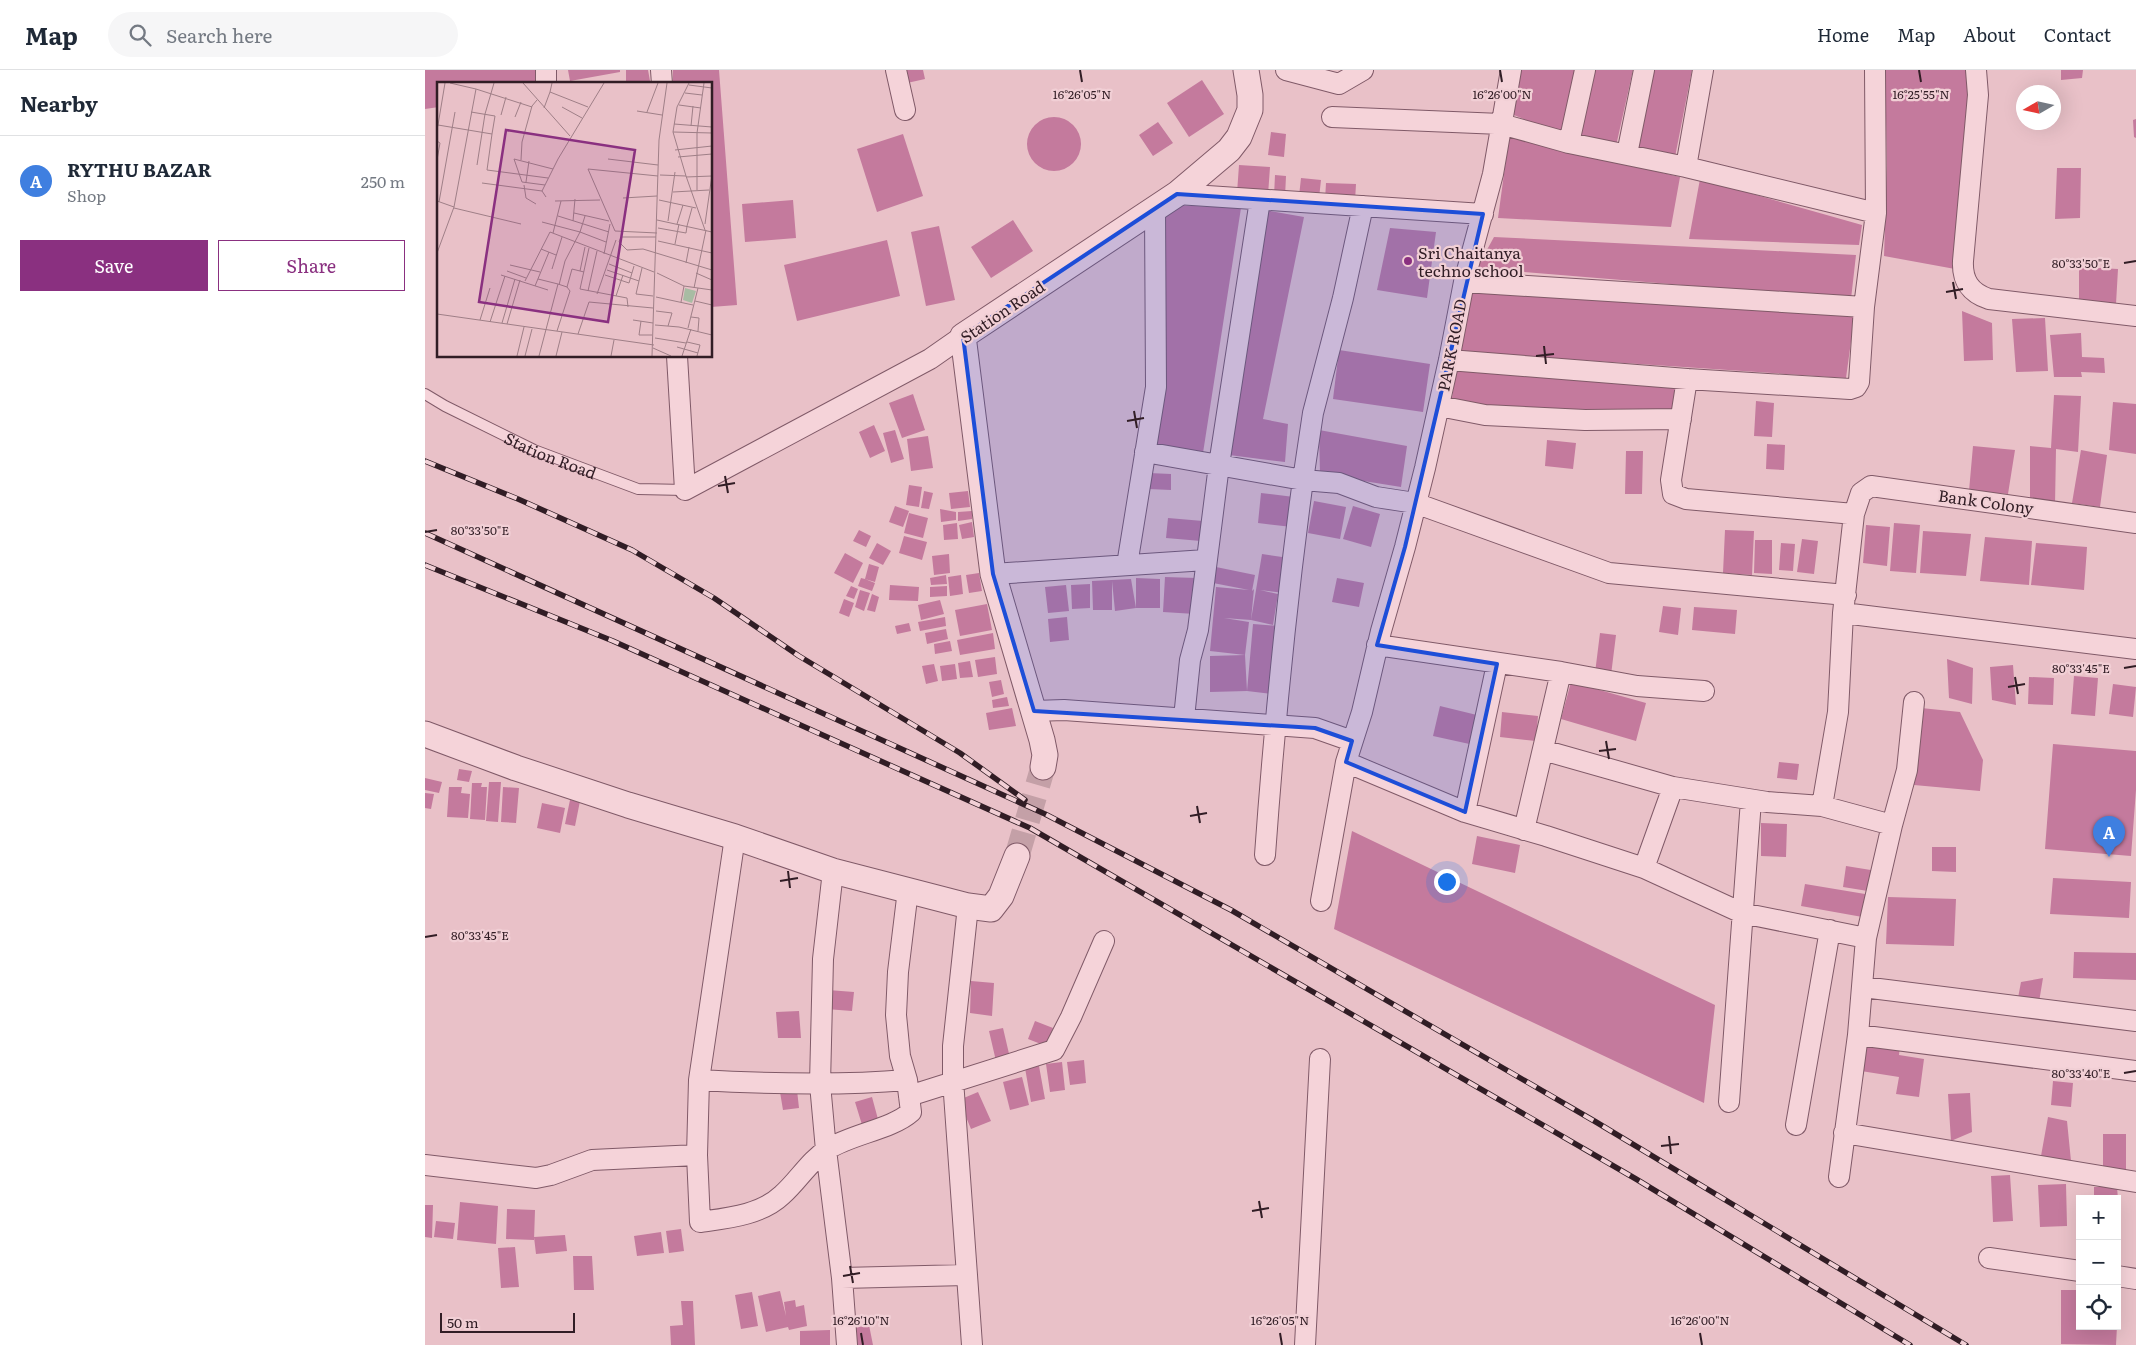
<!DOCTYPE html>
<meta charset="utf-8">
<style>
:root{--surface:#fff;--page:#f6f6f7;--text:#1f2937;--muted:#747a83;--line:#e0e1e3;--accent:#8a3080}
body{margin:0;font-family:Literata,serif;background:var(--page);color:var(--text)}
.controls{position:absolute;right:15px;bottom:15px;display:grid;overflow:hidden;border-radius:0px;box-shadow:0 5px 20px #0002}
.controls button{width:45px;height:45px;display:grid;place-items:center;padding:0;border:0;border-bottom:1px solid var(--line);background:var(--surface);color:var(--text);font:25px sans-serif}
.compass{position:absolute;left:1591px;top:15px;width:45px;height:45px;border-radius:50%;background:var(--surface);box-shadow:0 5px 20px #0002;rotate:261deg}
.scale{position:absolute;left:15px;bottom:12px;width:135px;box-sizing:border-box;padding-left:5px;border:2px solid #311d25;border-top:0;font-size:14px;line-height:18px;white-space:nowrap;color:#311d25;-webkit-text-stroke:4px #f1cfd5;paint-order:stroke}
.you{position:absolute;left:1021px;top:811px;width:18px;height:18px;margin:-12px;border:4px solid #fff;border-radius:50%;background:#1a73e8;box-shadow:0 0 0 8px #1a73e833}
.badge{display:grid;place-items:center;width:32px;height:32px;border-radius:50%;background:var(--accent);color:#fff;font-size:16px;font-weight:700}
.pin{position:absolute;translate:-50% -41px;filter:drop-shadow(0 1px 2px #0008)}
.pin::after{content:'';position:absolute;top:26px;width:18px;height:15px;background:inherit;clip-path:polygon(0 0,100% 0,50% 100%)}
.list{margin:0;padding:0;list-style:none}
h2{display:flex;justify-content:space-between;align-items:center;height:65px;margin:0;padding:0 20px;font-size:21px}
h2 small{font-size:16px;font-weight:400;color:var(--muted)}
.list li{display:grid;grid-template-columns:32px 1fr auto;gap:15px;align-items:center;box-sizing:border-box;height:90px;padding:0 20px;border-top:1px solid var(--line)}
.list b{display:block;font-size:19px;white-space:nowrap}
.list p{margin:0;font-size:16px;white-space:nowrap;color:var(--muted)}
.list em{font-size:16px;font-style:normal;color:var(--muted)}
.actions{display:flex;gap:10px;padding:15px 20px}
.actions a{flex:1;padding:11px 0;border:1px solid var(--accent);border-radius:0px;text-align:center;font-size:18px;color:var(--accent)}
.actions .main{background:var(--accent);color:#fff}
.icon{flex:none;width:28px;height:28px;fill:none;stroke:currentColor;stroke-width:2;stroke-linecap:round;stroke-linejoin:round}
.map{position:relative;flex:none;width:1711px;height:1275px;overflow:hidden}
header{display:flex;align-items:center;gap:30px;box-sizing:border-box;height:70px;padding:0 25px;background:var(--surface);border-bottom:1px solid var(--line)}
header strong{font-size:24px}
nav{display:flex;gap:28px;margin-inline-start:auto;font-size:18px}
.search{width:350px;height:45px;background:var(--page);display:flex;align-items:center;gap:12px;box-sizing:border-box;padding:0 18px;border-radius:28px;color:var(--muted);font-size:19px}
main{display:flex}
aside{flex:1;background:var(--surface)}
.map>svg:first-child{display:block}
.building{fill:#c47a9d}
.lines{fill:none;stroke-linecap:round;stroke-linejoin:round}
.tertiary-tunnel{stroke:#c4a0a7;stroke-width:25;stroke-dasharray:25 12;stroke-linecap:butt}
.service-casing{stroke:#805a68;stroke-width:12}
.minor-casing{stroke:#805a68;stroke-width:22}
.tertiary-casing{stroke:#805a68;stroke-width:27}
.service{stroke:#f5d3d9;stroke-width:10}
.minor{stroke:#f5d3d9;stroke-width:20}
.tertiary{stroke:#f5d3d9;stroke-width:25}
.rail-casing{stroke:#311d25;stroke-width:5.5}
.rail{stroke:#f1cfd5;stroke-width:4;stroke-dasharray:11;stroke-linecap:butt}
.marked{fill:#1d4ed8;fill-opacity:0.2;stroke:#1d4ed8;stroke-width:4;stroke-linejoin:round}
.ticks{fill:none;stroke:#311d25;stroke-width:2}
.poi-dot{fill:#8a3080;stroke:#f1cfd5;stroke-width:2}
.labels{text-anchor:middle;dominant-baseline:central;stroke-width:4.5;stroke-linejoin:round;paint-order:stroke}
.poi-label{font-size:16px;fill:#311d25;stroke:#f1cfd5;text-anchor:start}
.street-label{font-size:16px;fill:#311d25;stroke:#f1cfd5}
.inset-road{fill:none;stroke:#9f7f87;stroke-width:1}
.view{fill:#8a3080;fill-opacity:0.15;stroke:#8a3080;stroke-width:2.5}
.inset-edge{fill:none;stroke:#311d25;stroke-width:2.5}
.ticks-label{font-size:12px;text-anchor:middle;fill:#311d25;stroke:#f1cfd5;stroke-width:4.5;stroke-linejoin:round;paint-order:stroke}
</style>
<header>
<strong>Map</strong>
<div class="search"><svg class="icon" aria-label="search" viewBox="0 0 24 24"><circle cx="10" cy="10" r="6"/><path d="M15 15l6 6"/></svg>Search here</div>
<nav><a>Home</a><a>Map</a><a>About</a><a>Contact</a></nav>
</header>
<main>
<aside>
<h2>Nearby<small></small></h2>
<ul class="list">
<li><span class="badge" style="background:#3f7fe0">A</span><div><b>RYTHU BAZAR</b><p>Shop</p></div><em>250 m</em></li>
</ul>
<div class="actions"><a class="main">Save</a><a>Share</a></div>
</aside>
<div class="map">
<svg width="1711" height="1275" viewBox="0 0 1711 1275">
<rect width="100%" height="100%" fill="#e9c1c8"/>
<path class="building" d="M0 0H116L117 14H14V37L0 39Z
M143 0H195V2L145 11Z
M201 0H223L225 11 201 13Z
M248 0H294L312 235 286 237V14H248Z
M479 0H498L500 9 482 13Z
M1093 0H1154L1140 66 1084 43Z
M1167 0H1208L1191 76 1153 65Z
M1225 0H1267L1250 87 1210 79Z
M1460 0H1544L1545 17 1530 199 1459 186 1462 96Z
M1636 0H1658L1657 8 1636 10Z
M777 10 799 44 764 67 742 33Z
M602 74a27 27 0 1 1 54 0a27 27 0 1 1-54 0Z
M1711 49V68L1709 67 1708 50Z
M733 52 748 73 728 86 714 65Z
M846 62 861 64 859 87 843 85Z
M478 64 498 126 452 142 432 79Z
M1084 67 1255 107 1246 157 1073 148Z
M814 95 845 97 843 125 812 123Z
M1632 98H1656L1655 148 1630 149Z
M850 105 861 106 860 127 849 126Z
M876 108 896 110 894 128 874 126Z
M1275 109 1437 155 1434 175 1264 169Z
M901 113 931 114 930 131 900 130Z
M368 130 371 168 320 172 317 134Z
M745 135 816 138 778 383 733 378 734 147Z
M840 140 879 147 838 349 863 354 860 392 804 385Z
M588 150 608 181 566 208 546 177Z
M514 156 530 230 501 236 486 162Z
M965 158 1011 162 1002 228 952 220Z
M1069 167 1431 185 1426 229 1052 198Z
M462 170 475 226 372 251 359 195Z
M1654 197 1693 199 1691 234H1654Z
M1041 219 1430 242 1421 308 1035 282Z
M1537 241 1567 253 1568 290 1539 291Z
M1620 248 1623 301 1591 302 1587 249Z
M1656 263 1657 287 1679 288 1680 303 1656 302 1657 307H1629L1625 265Z
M914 280 1005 294 998 342 908 329Z
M1032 297 1254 314 1249 342 1085 340 1027 328Z
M488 324 500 360 477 368 464 333Z
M1629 325 1656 326 1653 382 1631 379 1630 435 1605 433V376L1626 378Z
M1331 331 1349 333 1347 367 1329 366Z
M1688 332 1711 334V384L1684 380Z
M449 355 460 381 445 388 434 362Z
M470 360 479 389 466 393 458 363Z
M894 360 982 376 976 417 895 404Z
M503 366 508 398 486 401 482 369Z
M1122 370 1151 373 1148 399 1120 396Z
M1342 374 1360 375 1359 400 1341 399Z
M1548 376 1590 380 1583 424 1544 421Z
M1656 380 1682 385 1675 437 1647 433Z
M1201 381H1218L1217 424H1200Z
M724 403 746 404V420L723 419Z
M484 415 497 417 494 437 481 435Z
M499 421 508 423 504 439 496 438Z
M543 421 545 437 526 439 524 423Z
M836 423 869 427 867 457 833 453Z
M889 431 921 437 915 469 883 463Z
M470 436 484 441 478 457 464 452Z
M928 436 955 444 946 477 918 469Z
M515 439 531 442V450L516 452Z
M547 441V449L533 451V442Z
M484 443 503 448 498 468 479 463Z
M743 448 778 451 776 471 741 468Z
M547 452 549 467 537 469 534 455Z
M532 453 533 469 519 470 518 455Z
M1469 453 1495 455 1491 503 1465 501Z
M1441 455 1465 457 1462 496 1438 493Z
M434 460 446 466 441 477 428 471Z
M1300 460 1329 461 1327 505 1298 503Z
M1498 461 1546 464 1541 506 1495 503Z
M479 466 502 472 497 490 474 483Z
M1560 467 1607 471 1604 515 1555 511Z
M1377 469 1393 471 1389 504 1372 502Z
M1330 470H1347V504L1329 503Z
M452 473 466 481 458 495 444 488Z
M1356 473 1370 474 1368 501 1354 500Z
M1611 473 1662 477 1659 520 1606 515Z
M420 483 438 493 428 513 409 503Z
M524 484 525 503 509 505 507 486Z
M837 484 864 488 859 523 835 520 853 524 848 555 826 550Z
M444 494 454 497 450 512 440 509 450 513 447 521 433 516 436 508 440 509Z
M791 497 830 505 827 521 829 519 826 550 799 548 824 552 820 585 785 581 791 517 824 520 788 513Z
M554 503 557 521 544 523 541 505Z
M521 505 522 514 506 515 505 508Z
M536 505 538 524 525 526 523 507Z
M740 507 772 508 770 544 738 542Z
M711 508 735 509V538H711Z
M912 508 939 513 934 537 907 532Z
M706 509 711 538 690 541 687 511V540H668L667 511Z
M665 514V538L647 539 646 515Z
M465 515 494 517 493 531 464 530Z
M641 515 644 541 623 543 620 517Z
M426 516 433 519 429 529 421 526Z
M522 516V526L505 527V517Z
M435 520 445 523 439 541 430 537Z
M447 524 454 527 450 542 442 540Z
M419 529 429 533 424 547 414 543Z
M515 530 519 544 496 550 493 535Z
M562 534 567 560 535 566 530 540Z
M1238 536 1256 538 1253 565 1234 562Z
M1269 537 1312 540 1310 564 1267 560Z
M520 547 521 556 495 561 493 552Z
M642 547 644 570 625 572 623 549Z
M484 553 486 561 472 564 470 556Z
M828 554 854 556 847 624 822 621 785 622V586L820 585 822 621Z
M521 559 523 569 502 574 500 563Z
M568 563 570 579 535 585 532 570Z
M1175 563 1191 565 1186 605 1170 603Z
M525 571 527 581 510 584 509 574Z
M570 587 572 604 553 607 550 590Z
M1522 589 1548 598 1547 634 1524 628Z
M545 591 548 607 535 608 533 593Z
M509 594 513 611 501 614 497 596Z
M530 594 532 609 517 611 515 596Z
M1588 595 1591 635 1567 630 1565 597Z
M1649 606 1673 608 1670 646 1646 644Z
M1604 607 1629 608 1628 635 1603 634Z
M576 610 579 624 567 627 564 612Z
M1146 612 1221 633 1211 671 1136 649Z
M1688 614 1711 617 1708 647 1684 644Z
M582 627 584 636 568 638 567 630Z
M1015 636 1056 646 1049 675 1008 666Z
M587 638 591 656 564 660 561 643Z
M1496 638 1535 642 1558 690 1555 721 1489 715Z
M1077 642 1113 646 1111 671 1075 667Z
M1628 674 1711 681V720L1706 786 1620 779Z
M1354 692 1374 694 1372 710 1352 708Z
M34 699 47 701 44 712 32 710Z
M0 708 17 712 14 723 0 720Z
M64 712H76L73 752 61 751Z
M47 713H57L56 717H62L60 750 45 749Z
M24 717H37L36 723 45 724 43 748 22 747Z
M78 717 94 718 91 753 76 752Z
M0 723 9 724 6 739 0 738Z
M145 730 155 731 150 756 140 754Z
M117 733 140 738 135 763 112 758Z
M1336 753 1362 754 1361 787 1336 786Z
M927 761 1290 935 1279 1033 909 859Z
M1052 766 1095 775 1090 803 1047 794Z
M1507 777H1531V802L1507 801Z
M1421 796 1452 801 1449 822 1418 817Z
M1628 808 1706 812 1704 848 1625 844Z
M1380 814 1446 825 1443 848 1376 836Z
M1463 827 1531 829 1529 876 1461 874Z
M1649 882 1711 883V910L1648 908Z
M1618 908 1614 932 1593 928 1596 912Z
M546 911 569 913 567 946 545 943Z
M403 920 429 922 427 941 401 939Z
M374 941 376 968H353L351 942Z
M610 951 628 958 621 976 603 969Z
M578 958 585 988 571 991 564 961Z
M1440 971 1475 976 1474 985 1499 989 1494 1027 1471 1024 1474 1007 1436 1001Z
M659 990 661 1013 645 1015 642 992Z
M637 992 640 1020 625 1022 621 994Z
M614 996 620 1029 606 1032 600 998Z
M597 1007 604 1035 585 1040 578 1012Z
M1628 1011 1648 1013 1646 1037 1626 1035Z
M372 1020 374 1038 358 1040 355 1022Z
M553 1022 566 1051 546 1059 534 1030Z
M1545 1023 1547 1062 1526 1071 1523 1024Z
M447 1027 454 1053 438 1058 430 1032Z
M1623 1047 1642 1051 1646 1091 1616 1086Z
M1678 1064H1701V1100L1678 1101Z
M1585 1105 1588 1151 1568 1152 1566 1106Z
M1641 1114 1642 1156 1615 1157 1613 1115Z
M1669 1117H1692L1693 1129H1669Z
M35 1132 73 1136 71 1174 32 1170Z
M0 1135H8L7 1168 0 1167Z
M82 1139 110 1140 109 1170 81 1169Z
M11 1151 30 1153 28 1169 9 1167Z
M256 1159 259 1181 244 1183 241 1161Z
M236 1162 239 1183 212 1186 209 1166Z
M140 1165 142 1181 111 1184 109 1167Z
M90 1177 94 1217 76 1218 73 1178Z
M148 1186H167L169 1220H149Z
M1636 1220H1655V1256H1692L1691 1275 1636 1274Z
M355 1221 361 1246 359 1232 370 1230 371 1237 379 1235 382 1256 364 1260 363 1257 341 1262 333 1226Z
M327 1222 333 1256 316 1259 310 1225Z
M256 1231H268L270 1275H246L245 1256 258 1255Z
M444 1255 448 1275H427L424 1259Z
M405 1260V1275H375V1261Z"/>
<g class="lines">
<path class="tertiary-tunnel" d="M592 786 618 697"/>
<g class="service-casing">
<g id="service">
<path id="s1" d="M0 324 20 336 109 380 213 419 260 420"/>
</g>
</g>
<g class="minor-casing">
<path id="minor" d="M121 0V14
M236 0 237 14
M471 0 480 40
M861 0 914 14 938 0
M1086 0 1068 104 1039 212 1024 290 1000 398 980 477 956 561 937 642 921 692 1040 742 1121 766 1219 798 1317 843 1441 868
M1551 0 1553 25 1538 191C1537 210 1545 223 1564 229L1711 246
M907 47 1076 54 1144 73 1261 97 1451 143
M1144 73 1160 0
M1202 84 1219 0
M1261 97 1278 0
M752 124 1058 144
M938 136 918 228 888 343 878 410 914 413 951 427 990 433 1184 503 1421 525
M1039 212 1439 237
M252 286 260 420 505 289 538 266
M1024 290 1262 309 1425 319 1431 317 1434 312 1439 237 1451 143 1450 0
M1262 309 1246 410 1248 424 1261 429 1429 444
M1014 336 1060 345 1160 350 1256 349
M720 382 878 410C861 535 849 659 840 785
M1711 453 1446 416 1436 423 1429 444 1418 543 1711 579
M702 495 731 317 730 139
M568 504 781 490
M952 575 1136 602 1212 616 1279 621
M609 641 639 640 890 658 927 671
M759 648 765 590 773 560 794 395 835 130
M1118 680 1248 717 1342 732 1397 736 1467 755
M1397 736 1413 642 1418 543
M1040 742 1072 594
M1099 760 1136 602
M310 767 274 1010 272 1085 275 1152C303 1148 336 1145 357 1125 373 1111 385 1090 403 1079 427 1064 467 1059 486 1042L482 1010 475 986 471 945 473 902 483 820
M1219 798 1248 717
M408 801 398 889 395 1014 401 1080 417 1208 422 1275
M896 831 921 692
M543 836 528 976V1010L547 1275
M1438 917 1711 951
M1433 965 1711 1001
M274 1010C343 1014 412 1016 482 1010
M484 1026 629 980 646 947 679 871
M1304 1032 1326 730
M1371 1055 1405 860
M1419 1063 1711 1112
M0 1095 111 1108 126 1105 167 1090 272 1085
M1414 1107 1433 965 1441 868 1467 755 1482 700 1489 632
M1564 1188 1655 1201
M1692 1206 1711 1209
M417 1208 541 1205
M880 1275 895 989"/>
</g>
<g class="tertiary-casing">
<path id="tertiary" d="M0 664 91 698 203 735 310 767 408 801 543 836 566 839 576 826 592 786
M618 697 620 685 617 670 568 504 538 266 752 124 804 80 814 67 825 40V25L821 0"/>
</g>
<use href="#service" class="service"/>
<use href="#minor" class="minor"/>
<use href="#tertiary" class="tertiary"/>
<g class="rail-casing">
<path id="rail" d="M0 391 93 429 207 480 289 528 374 586 535 683 600 730
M0 463 620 744 806 840 1171 1052 1541 1275
M0 495 188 571 605 758 1211 1109 1485 1275"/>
</g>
<use href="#rail" class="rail"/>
</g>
<path class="marked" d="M752 124 1058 144 980 477 952 575 1072 594 1040 742 921 692 927 671 890 658 609 641 568 504 538 266Z"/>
<path class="ticks" d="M655 0 657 12M1075 0 1077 12M1494 0 1496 12M1699 193 1711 191M1528 212 1531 229M1521 222 1538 219M1119 276 1121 294M1111 286 1129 284M709 341 712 358M702 351 719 348M300 406 303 423M293 416 310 413M0 462 12 460M1699 598 1711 596M1590 607 1593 624M1583 617 1600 614M1181 671 1184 689M1174 681 1191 679M772 736 775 753M765 746 782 743M363 801 365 818M355 811 373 808M0 867 12 865M1699 1003 1711 1001M1244 1066 1246 1084M1236 1076 1254 1074M834 1131 837 1148M827 1141 844 1138M425 1196 428 1213M418 1206 435 1203M436 1263 438 1275M855 1263 857 1275M1275 1263 1277 1275"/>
<circle class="poi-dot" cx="983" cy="191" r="5"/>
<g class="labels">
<g class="poi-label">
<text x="993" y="182">Sri Chaitanya<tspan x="993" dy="18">techno school</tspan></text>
</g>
<g class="street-label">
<text transform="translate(577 241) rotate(-34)">Station Road</text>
<text transform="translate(1026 275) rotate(-79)">PARK ROAD</text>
<text stroke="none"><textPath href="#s1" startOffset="140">Station Road</textPath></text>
<text transform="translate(1561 431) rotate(8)">Bank Colony</text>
</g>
</g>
<g transform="translate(12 12)">
<rect width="275" height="275" fill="#e9c1c8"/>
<path d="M248 206 259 209 255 221 246 218Z" fill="#a8bca3"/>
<path class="inset-road" d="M86 1 133 54M115 1 113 10 151 25M252 3 275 6M39 7 95 25M248 11 265 13M242 23 264 26M125 25 145 36M107 26 113 10M200 29 225 33M34 30 58 34 55 52M210 30 221 1M64 33 69 15M78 35 84 20M237 42 275 45M1 43 8 1M254 44 256 24M0 47 1 43 55 52 50 88 111 96M236 50 275 51M0 59 3 61 0 78M238 68 275 64M241 75 275 72M171 77 221 83M84 78 85 60 95 24 100 18M40 83 48 32 57 1M223 93 249 94 268 148M249 94 236 50 240 25 252 1M249 95 275 94M89 100 92 79M45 101 105 109M87 103 89 116 99 122M108 103 85 100 77 77 116 87M260 108V51L267 1M236 110 272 108M109 115 105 109 121 77 167 1M186 116 220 114M222 118 259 126M0 119 17 125 39 7 13 1M118 119 163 118M2 120 18 30M17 126 84 142M137 131 172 139M121 134 172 150M220 138 275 150M136 139 138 117M231 139 238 90M105 140 143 150 148 134M240 142 246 123M268 142 275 93M250 144 255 126M221 146 249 151 250 144M116 151 124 119M220 151 178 149 151 87 221 94M219 155H184L182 160 190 168 206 167 275 188M221 159 275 171M238 162 242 142M152 166 143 207 190 216 191 225M104 167 119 173M0 171 17 125M167 172 173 142M249 181 252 165M172 182 195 191M73 183 103 190M205 186 199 212 216 214M115 187 125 155M170 188 202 199M70 189 89 196M143 189 148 165M220 191 247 204 275 208M259 191 275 198M64 193 111 208M168 193 192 201 197 184M101 197 121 202M88 199 113 150 217 190M122 203 128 179 143 150 169 160M98 204 112 170M257 206 269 148M151 209 160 169M160 212 179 158M179 214 186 193M219 215 256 223M258 219 275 223M244 220 247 204M219 229 235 231 231 244M0 232 217 263M254 235 262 236 261 249M43 238 53 206M196 238 216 241M204 239 202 253H215M53 240 68 194M65 241 78 197M70 242 83 198M218 243 242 245 275 253M251 246 261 206M120 249 133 209 130 205 135 187 147 190M141 252 152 220 216 226M218 256 249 261M250 260 263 263 260 274M240 265 261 271M216 266 234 274M80 274 87 245M88 274 95 247M102 274 121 202 130 205M119 274 125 250M174 274 177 258M215 274 222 58 230 1M245 274 254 247"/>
<path class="view" d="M69 48 198 68 171 240 42 220Z"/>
<rect width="275" height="275" class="inset-edge"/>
</g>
<g class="ticks-label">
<text x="657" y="29">16°26'05"N</text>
<text x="1077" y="29">16°26'00"N</text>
<text x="1496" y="29">16°25'55"N</text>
<text x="1656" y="198">80°33'50"E</text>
<text x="55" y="465">80°33'50"E</text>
<text x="1656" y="603">80°33'45"E</text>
<text x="55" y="870">80°33'45"E</text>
<text x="1656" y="1008">80°33'40"E</text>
<text x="436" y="1255">16°26'10"N</text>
<text x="855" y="1255">16°26'05"N</text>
<text x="1275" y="1255">16°26'00"N</text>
</g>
</svg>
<div class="controls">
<button>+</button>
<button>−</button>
<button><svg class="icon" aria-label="locate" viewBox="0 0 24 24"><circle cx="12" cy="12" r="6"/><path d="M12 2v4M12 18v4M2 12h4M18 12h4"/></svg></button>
</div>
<svg class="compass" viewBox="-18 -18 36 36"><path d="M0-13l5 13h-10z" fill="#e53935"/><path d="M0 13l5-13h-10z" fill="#747a83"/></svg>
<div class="scale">50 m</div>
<div class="you"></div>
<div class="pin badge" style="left:1684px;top:787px;background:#3f7fe0">A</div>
</div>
</main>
